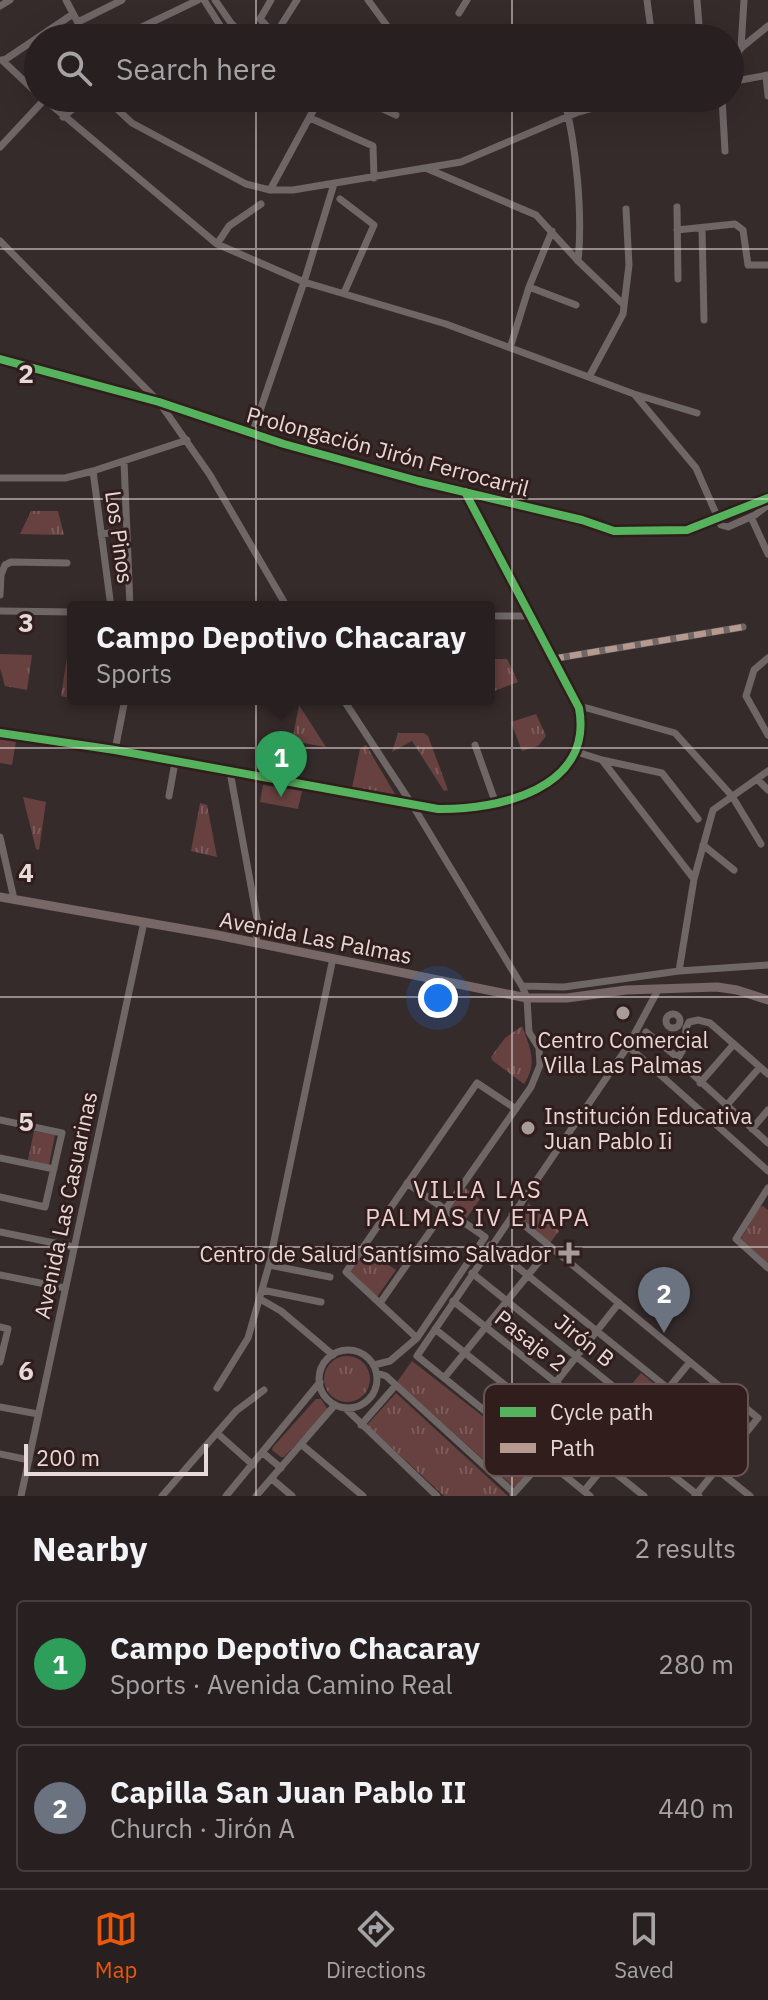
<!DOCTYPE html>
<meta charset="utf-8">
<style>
:root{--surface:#282020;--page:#302829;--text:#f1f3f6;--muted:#a5a3a5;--line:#443e3e;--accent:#ea580c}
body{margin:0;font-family:"IBM Plex Sans",sans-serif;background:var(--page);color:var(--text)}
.scale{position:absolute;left:24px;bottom:20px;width:184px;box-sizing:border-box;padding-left:8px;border:4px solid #e6d9d8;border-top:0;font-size:22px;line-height:28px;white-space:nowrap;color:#e6d9d8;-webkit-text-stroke:6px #301d1c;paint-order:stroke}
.you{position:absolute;left:438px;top:998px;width:28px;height:28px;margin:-20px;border:6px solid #fff;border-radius:50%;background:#1a73e8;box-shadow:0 0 0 12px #1a73e833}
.badge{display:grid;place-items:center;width:52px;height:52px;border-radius:50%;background:var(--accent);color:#fff;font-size:26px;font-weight:700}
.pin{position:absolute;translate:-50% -66px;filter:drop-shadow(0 2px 4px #0008)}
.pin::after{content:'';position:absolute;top:42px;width:28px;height:24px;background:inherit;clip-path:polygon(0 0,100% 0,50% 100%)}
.popup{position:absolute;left:67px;top:601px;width:428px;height:104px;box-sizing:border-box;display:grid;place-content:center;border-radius:8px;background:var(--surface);filter:drop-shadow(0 2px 6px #0005);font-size:26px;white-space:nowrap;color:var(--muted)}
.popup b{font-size:30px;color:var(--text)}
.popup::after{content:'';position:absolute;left:50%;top:100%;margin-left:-16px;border:16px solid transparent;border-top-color:var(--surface)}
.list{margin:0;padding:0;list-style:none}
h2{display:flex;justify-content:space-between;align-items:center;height:104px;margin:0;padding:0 32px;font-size:34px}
h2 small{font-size:26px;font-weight:400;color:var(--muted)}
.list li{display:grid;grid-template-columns:52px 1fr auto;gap:24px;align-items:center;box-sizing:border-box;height:128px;margin:0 16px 16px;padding:0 16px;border:2px solid var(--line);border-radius:8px}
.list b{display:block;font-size:30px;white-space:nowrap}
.list p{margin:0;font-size:26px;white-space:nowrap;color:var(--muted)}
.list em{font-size:26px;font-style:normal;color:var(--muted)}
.icon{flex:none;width:44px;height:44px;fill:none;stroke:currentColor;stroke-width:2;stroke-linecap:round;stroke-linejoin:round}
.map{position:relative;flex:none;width:768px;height:1496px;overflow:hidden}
.search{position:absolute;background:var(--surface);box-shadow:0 8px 32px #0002;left:24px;right:24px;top:24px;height:88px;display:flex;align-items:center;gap:20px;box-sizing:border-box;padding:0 28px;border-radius:44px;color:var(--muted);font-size:30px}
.sheet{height:392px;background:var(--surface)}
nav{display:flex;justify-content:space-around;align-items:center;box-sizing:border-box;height:112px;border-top:2px solid var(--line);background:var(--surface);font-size:22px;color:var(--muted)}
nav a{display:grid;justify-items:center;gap:4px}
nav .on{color:var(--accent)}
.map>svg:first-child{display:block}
.grass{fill:url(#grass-tufts)}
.pitch{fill:#664140}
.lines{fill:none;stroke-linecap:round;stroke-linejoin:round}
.minor{stroke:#6f6666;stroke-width:7}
.major{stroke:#776767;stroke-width:9}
.quiet{stroke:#b69a8f;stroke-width:6;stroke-dasharray:12 6;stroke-linecap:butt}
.cycleway-casing{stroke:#301d1c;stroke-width:13}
.cycleway{stroke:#56b35d;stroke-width:8}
.grid{fill:none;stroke:#e6d9d8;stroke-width:2;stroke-opacity:0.55}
.poi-dot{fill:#a89c9b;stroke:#301d1c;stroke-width:3}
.labels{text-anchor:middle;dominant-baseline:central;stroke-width:6;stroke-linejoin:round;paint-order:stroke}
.street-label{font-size:22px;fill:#e6d9d8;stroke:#301d1c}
.poi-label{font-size:22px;fill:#e6d9d8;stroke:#301d1c}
.neighbourhood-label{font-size:24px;letter-spacing:2px;fill:#eed2d1;stroke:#301d1c}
.key{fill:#301d1c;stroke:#675554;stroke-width:2}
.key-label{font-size:22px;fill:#e6d9d8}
.grid-label{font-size:26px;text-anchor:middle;font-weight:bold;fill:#e6d9d8;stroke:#301d1c;stroke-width:6;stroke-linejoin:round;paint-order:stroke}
</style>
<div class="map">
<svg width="768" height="1496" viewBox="0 0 768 1496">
<defs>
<pattern id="grass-tufts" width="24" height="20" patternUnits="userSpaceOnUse" patternTransform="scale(2)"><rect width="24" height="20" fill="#664140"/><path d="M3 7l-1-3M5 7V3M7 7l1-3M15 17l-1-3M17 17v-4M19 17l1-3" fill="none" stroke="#7c5c5b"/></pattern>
</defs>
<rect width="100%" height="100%" fill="#362b2b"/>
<path class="grass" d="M31 511H58L64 535 20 534Z
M0 654 32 655 27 690 5 686 0 668Z
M67 657H73V699L61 696Z
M489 659H507L518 682 489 693Z
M299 705 326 747 292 741Z
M536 714 546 736 538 746 522 751 511 722Z
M398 733H424L428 736 448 790 444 791 412 741 392 752Z
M0 739 16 741 12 765 0 763Z
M366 745 395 794 392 797 352 788 360 749Z
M23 797 46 802 39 850 36 849Z
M200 803 207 805 217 857 191 851Z
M522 1026C530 1048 538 1063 524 1084L493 1061 491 1057 505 1038Z
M34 1131 55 1135 49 1165 28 1160Z
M465 1188 480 1199 466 1219 451 1208Z
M528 1203 559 1231 550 1243 524 1220Z
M763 1206 768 1210V1264L741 1239 759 1207Z
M365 1250 396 1270 377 1297 350 1272Z
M324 1379a23 23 0 1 1 46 0a23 23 0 1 1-46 0Z
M412 1361 540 1461 516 1489 397 1382Z
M396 1393 508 1496H444L367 1425Z
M316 1399H321L328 1410 284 1457H281L272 1450 273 1447Z"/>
<path class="pitch" d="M263 785 302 791 298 809 260 802Z
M641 1373 662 1390 647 1407 627 1390Z"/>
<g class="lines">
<path class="minor" d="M66 0 86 38
M204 0 221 27 219 33 210 38
M215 0 231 23 246 38
M271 0 260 19 275 35
M368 0 396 38
M647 0 652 38
M697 0 700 38
M0 6 10 0
M459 13 467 0
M78 22 122 0
M547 32 548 38
M119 38 198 0
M273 38 297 0
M741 48 744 0
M2 60 38 94
M3 61 73 14
M730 65 741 48 768 26
M766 76 768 96
M730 82 768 75
M43 98 217 244 304 282 446 324 634 394 697 413
M112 98 117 109 132 123 246 184 270 190H293L461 162 576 113 628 98
M359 98 396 115
M564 98C576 144 583 214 578 261
M722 98 725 151
M63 117 86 98
M310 118 373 146 374 178
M0 147 44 100
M428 169 536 215 578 261 624 305
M270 190 320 98
M340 199 374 225 344 293
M677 207 678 279
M702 228 704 320
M677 230 735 224 743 230 748 265H768
M0 241 159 402 210 475 287 607
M217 244 229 226 261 204
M529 287 576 305
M510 348 529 287 552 231
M0 359 159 402 284 444 418 481 582 520 614 531 687 530 768 498
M589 377 623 314 629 265 626 209
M635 395 696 468 721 525 728 527 755 515 768 505
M252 434 304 282 334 184
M124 461 130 607
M93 471 111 607
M0 478H65L93 471 187 440
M751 517 768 554
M101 534 127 531
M0 595 1 575 5 565 11 562 67 563
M0 611 73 612
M489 616H530
M768 658 754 670 746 696 768 735
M552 659 743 627
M343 699 413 806 522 986 527 998 529 1032 539 1048 540 1065 531 1087 380 1303
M458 699 459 701
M579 708H587L675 733 732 796 761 844
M0 733 115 750 438 809C498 810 594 789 579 708L465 492
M475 745 496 804
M115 750 125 699
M574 751 602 760 662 773 698 819
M602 760 694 879
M230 772 258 924 256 942
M757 779 768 790
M169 796 175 762
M0 837 14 899
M703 845 734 870
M679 971 694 879 713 810 768 771
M522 986 564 987 679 971 768 965
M666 1021a7 7 0 1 1 14 0a7 7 0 1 1-14 0Z
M686 1028 685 1046 677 1060 768 1143
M686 1028 689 1022 698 1020 710 1023 768 1074
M646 1032 677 1057
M628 1046 768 1171
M700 1083 734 1044
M726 1106 760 1067
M0 1120 62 1133 45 1207 0 1197
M752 1129 768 1110
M0 1158 54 1169
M768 1188 736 1239 768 1268
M512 1215 758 1418 695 1496
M0 1232 74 1247
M490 1245 737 1444
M269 1265 330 1277
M472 1273 750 1496
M0 1275 65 1288
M262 1290 321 1302
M260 1299 281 1311 333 1355
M453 1301 699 1496
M0 1327 8 1329 0 1362
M435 1329 644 1496
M417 1338 346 1272 477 1083 516 1109
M319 1379a29 29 0 1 1 58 0a29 29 0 1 1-58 0Z
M374 1365 390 1361 417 1338 485 1237 407 1183
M377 1373 386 1376 514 1493
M444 1378 551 1247
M217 1388 248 1338 269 1265 333 958
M0 1407 38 1414
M345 1408 437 1496
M361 1425 396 1385
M217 1433 253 1465
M514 1435 619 1303
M302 1445 363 1496
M263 1453 281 1468
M0 1454 29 1460
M272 1479 292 1496
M584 1491 690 1362
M513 1494 542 1462
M21 1496 144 922
M162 1496 236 1411 264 1390
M226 1496 320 1382
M256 1496 334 1406
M590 1496 417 1356 628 1046 658 990"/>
<path class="major" d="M0 897 217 935 527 998H567L626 990 717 987 737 990 768 1000"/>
<path class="quiet" d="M552 659 743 627"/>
<g class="cycleway-casing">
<path id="cycleway" d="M0 359 159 402 284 444 418 481 582 520 614 531 687 530 768 498
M0 733 115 750 438 809C498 810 594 789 579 708L465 492"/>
</g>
<use href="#cycleway" class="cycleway"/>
</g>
<path class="grid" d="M256 0V38M512 0V38M256 98V1496M512 98V1496M0 249H768M0 499H768M0 748H768M0 997H768M0 1247H768"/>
<g class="poi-dot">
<circle cx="623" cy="1013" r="8"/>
<circle cx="528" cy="1128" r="8"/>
<path d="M565 1241h8v8h8v8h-8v8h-8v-8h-8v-8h8z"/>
</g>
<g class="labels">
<g class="street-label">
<text transform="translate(388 451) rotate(15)">Prolongación Jirón Ferrocarril</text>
<text transform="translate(120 537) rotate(82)">Los Pinos</text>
<text transform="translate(316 937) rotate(11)">Avenida Las Palmas</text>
<text transform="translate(65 1205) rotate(-78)">Avenida Las Casuarinas</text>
<text transform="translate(531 1340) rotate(38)">Pasaje 2</text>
<text transform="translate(585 1340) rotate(39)">Jirón B</text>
</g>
<g class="poi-label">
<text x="623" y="1039">Centro Comercial<tspan x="623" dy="25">Villa Las Palmas</tspan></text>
<text x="544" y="1115" text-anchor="start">Institución Educativa<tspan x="544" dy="25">Juan Pablo Ii</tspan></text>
<text x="551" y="1253" text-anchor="end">Centro de Salud Santísimo Salvador</text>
</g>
<g class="neighbourhood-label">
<text x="478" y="1189">VILLA LAS<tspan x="478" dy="28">PALMAS IV ETAPA</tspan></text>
</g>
</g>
<rect x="484" y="1384" width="264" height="92" rx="12" class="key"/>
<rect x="500" y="1407" width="36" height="10" fill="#56b35d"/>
<rect x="500" y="1443" width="36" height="10" fill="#b69a8f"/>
<g class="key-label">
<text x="550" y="1420">Cycle path</text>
<text x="550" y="1456">Path</text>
</g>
<g class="grid-label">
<text x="26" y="383">2</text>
<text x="26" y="632">3</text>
<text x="26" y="882">4</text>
<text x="26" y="1131">5</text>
<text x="26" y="1380">6</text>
</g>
</svg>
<div class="scale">200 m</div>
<div class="you"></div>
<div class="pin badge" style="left:281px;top:797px;background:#2e9e5b">1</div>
<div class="popup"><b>Campo Depotivo Chacaray</b>Sports</div>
<div class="pin badge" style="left:664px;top:1333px;background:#6b7280">2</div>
<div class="search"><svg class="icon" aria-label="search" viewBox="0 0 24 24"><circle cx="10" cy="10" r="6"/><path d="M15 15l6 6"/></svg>Search here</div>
</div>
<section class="sheet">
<h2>Nearby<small>2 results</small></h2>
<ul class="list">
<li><span class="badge" style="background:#2e9e5b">1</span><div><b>Campo Depotivo Chacaray</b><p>Sports · Avenida Camino Real</p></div><em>280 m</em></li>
<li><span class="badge" style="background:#6b7280">2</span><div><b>Capilla San Juan Pablo II</b><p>Church · Jirón A</p></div><em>440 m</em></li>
</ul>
</section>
<nav>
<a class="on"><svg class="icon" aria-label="map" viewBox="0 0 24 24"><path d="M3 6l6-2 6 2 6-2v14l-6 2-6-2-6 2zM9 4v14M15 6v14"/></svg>Map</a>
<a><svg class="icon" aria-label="directions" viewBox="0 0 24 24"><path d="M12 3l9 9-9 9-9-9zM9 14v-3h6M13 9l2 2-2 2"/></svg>Directions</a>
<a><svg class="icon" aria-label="saved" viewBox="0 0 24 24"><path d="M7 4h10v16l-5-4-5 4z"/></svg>Saved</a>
</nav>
